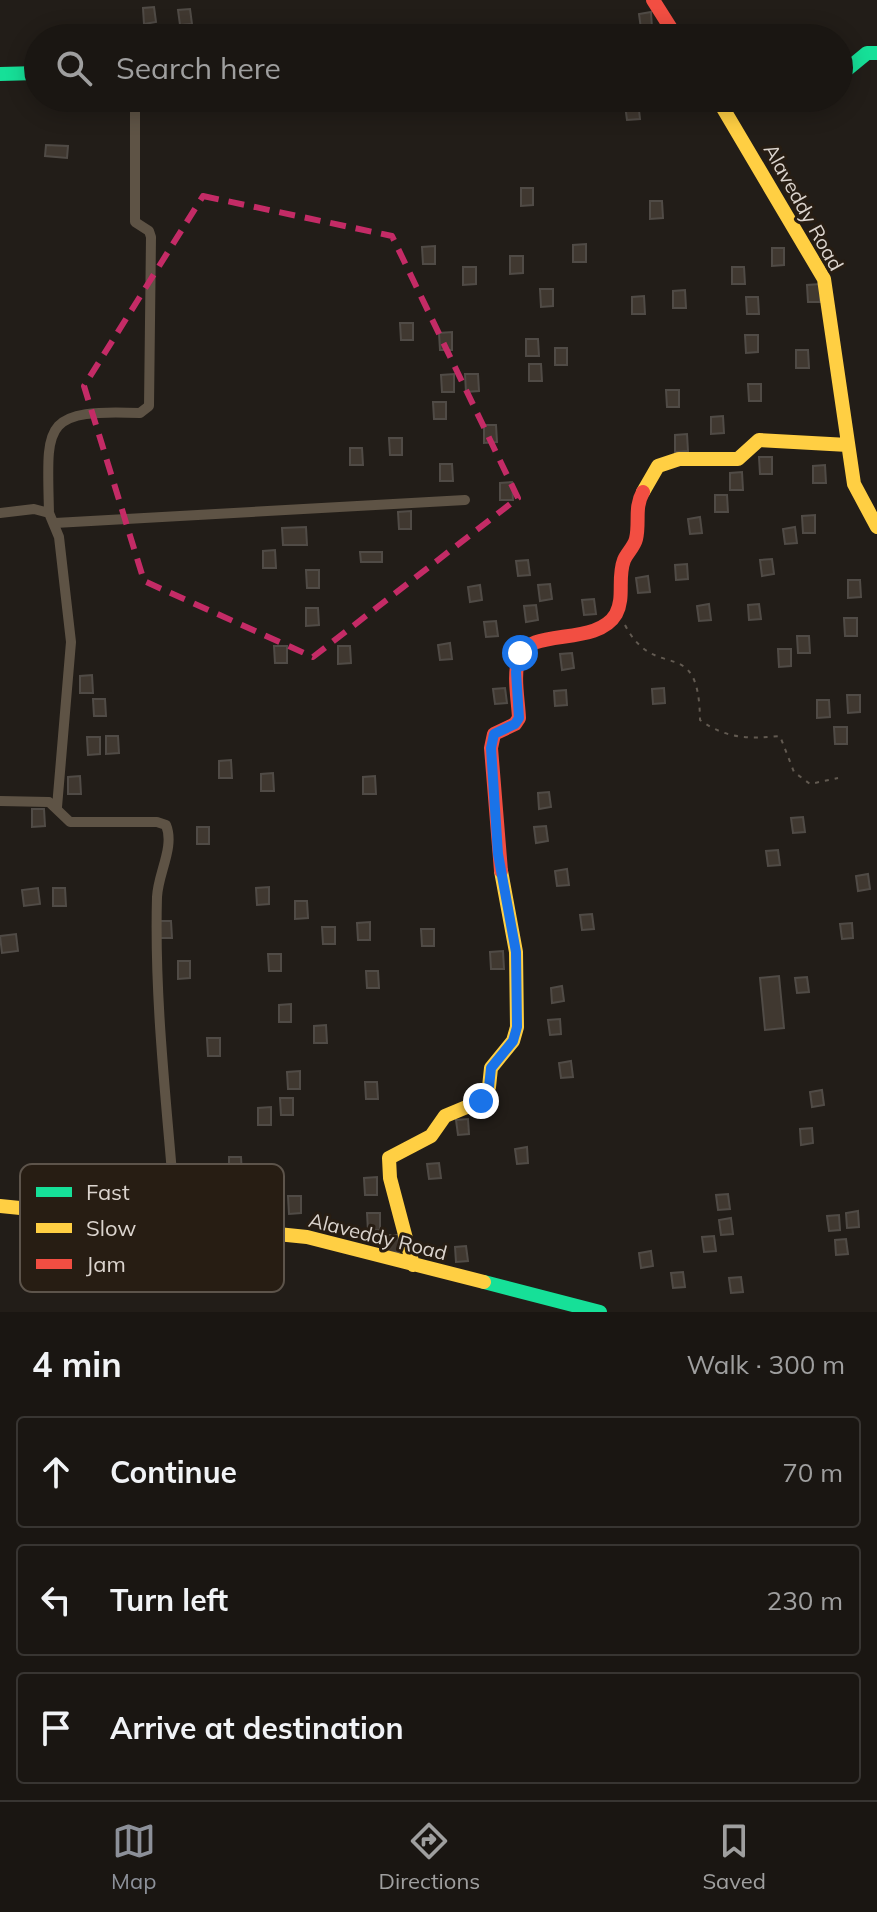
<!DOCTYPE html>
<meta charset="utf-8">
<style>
:root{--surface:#1a1612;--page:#231f1b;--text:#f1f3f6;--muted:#9f9f9f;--line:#383532;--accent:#8c9099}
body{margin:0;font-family:Mulish,sans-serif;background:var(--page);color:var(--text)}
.stop{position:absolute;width:24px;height:24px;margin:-18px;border:6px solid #1a73e8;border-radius:50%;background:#fff}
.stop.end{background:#1a73e8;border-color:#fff;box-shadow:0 2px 8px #0008}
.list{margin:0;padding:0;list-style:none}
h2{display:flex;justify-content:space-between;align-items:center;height:104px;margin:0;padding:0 32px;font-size:34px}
h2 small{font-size:26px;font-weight:400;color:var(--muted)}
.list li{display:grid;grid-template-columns:52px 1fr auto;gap:24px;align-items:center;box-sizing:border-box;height:112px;margin:0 16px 16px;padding:0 16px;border:2px solid var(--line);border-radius:8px}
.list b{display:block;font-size:30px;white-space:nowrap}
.list em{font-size:26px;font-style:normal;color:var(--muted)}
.icon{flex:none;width:44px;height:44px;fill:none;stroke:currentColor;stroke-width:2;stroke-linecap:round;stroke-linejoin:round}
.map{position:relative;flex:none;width:877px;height:1312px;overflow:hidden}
.search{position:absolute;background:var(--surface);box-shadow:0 4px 20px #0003;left:24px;right:24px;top:24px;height:88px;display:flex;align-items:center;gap:20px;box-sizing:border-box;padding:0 28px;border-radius:44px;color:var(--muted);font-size:30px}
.sheet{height:488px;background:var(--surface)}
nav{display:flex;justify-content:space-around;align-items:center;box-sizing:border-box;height:112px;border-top:2px solid var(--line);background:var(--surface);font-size:22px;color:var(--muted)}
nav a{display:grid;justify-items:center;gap:4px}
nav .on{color:var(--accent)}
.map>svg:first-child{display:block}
.building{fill:#403830;stroke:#504b46;stroke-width:2}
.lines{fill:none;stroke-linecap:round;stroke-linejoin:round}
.path{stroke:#625a51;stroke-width:2;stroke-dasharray:4 6;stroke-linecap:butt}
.street{stroke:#5e5345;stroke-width:10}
.fast{stroke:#16e098;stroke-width:14}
.slow{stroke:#ffcf43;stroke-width:14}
.jam{stroke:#f24e42;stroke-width:14}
.route{stroke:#1a73e8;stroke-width:10}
.marked{fill:none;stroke:#c42b66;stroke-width:6;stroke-dasharray:16 10;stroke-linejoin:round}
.labels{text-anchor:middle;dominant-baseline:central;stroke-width:6;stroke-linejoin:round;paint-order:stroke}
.street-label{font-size:20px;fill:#dbd4ce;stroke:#271d13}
.key{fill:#271d13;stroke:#5d544b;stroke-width:2}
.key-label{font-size:22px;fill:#dbd4ce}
</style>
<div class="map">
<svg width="877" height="1312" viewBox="0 0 877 1312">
<rect width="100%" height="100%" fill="#221d18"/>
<path class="building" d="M154 7 156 22 144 24 143 8Z
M190 9 192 24 180 25 178 10Z
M651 12 652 28 641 29 639 14Z
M624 98H652L653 109 639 110 640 119 627 120Z
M46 145 68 146 67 158 45 156Z
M521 188H533V205L521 206Z
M650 201H662L663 218 650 219Z
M586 244V262H573V245Z
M435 246V264H423L422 247Z
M772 248H784V265L772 266Z
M510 256H523V273L510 274Z
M463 267H476V284L463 285Z
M732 267H744L745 284H732Z
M820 284V302H808L807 285Z
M540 289H553V306L541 307Z
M685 290 686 308H673V291Z
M644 296 645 314H632V297Z
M746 297H758L759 314H747Z
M400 323H413V340H401Z
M452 332V350H440L439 333Z
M745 335H758V352L746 353Z
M526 339H538L539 356H526Z
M555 348H567V365H555Z
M796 350H808L809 368H796Z
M529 364H541L542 381H529Z
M454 374V392H442L441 375Z
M465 374H478L479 391 466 392Z
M748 384H761V401H749Z
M666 390H679V407H667Z
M433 402H446V419H434Z
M723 416 724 433 711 434V417Z
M484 425H496L497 442 484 443Z
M687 434 688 451 675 452V435Z
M389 438H402V455H390Z
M350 448H362L363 465H350Z
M759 457H772V474H760Z
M440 464H452L453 481H440Z
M825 465 826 483H813V466Z
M742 472 743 490H730V473Z
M512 482 513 500H500V483Z
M715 495H727L728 512H715Z
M411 511V529H399L398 512Z
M815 515V533H803L802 516Z
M700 517 702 533 690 534 688 519Z
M306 527 307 545H283L282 528Z
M795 527 797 543 785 544 783 529Z
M275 550 276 568H263V551Z
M360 552H382V562H361Z
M772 559 774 574 762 576 760 560Z
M528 560 530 575 518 576 516 561Z
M687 564 688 579 676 580 675 565Z
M306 570H319V588H307Z
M648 576 650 592 638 593 636 578Z
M848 580H860L861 597 848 598Z
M550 584 552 599 540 601 538 585Z
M480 585 482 600 470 602 468 587Z
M594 599 596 614 584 615 582 600Z
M709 604 711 620 699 621 697 606Z
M759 604 761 619 749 620 748 605Z
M536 605 538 620 526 622 524 606Z
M306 608H318L319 625 306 626Z
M844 618H857V636H845Z
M496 621 498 636 486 637 484 622Z
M797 636H809L810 653H798Z
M450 643 452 659 440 660 438 645Z
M274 646H287V663H275Z
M338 646H350L351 663 338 664Z
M778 649H791V666L779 667Z
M572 653 574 668 562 670 560 654Z
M92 675 93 693H80V676Z
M505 688 507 703 495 704 493 689Z
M664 688 665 703 653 704 652 689Z
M566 690 567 705 555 706 554 691Z
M847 695H860V712L848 713Z
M93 699H105L106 716H94Z
M817 700H829L830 717 817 718Z
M834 727H847V744H835Z
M106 736H118L119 753 106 754Z
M87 737H100V754L88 755Z
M231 760 232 778H219V761Z
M273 773 274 791H261V774Z
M80 776 81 794H68V777Z
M375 776 376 794H363V777Z
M549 792 551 807 539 809 538 793Z
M32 809H44L45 826 32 827Z
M803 817 805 832 793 833 791 818Z
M546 826 548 841 536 843 534 827Z
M197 827H209V844H197Z
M778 850 780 865 768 866 766 851Z
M567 869 569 885 557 886 555 871Z
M868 874 870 889 858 891 856 876Z
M269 887V904L257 905 256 888Z
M38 888 40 904 24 906 22 890Z
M53 888H65L66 906H53Z
M295 901H307L308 918 295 919Z
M592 914 594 929 582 930 580 915Z
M159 921H171L172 938H160Z
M370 922V940H358L357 923Z
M852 923 853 938 842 939 840 924Z
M322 927H335V944H323Z
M421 929H434V946H422Z
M16 934 18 951 2 953 0 936Z
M503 951 504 969H491L490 952Z
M268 954H281V971H269Z
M178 961H190V978L178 979Z
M366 971H378L379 988H367Z
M779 976 784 1028 765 1030 760 978Z
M807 977 809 992 797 993 795 978Z
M562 986 564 1001 552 1003 551 988Z
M291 1004V1022H279V1005Z
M560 1019 561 1034 550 1035 548 1020Z
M326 1025 327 1043H314V1026Z
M207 1038H220V1056H208Z
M571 1061 573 1077 561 1078 559 1063Z
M300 1071V1089H288L287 1072Z
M365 1082H377L378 1099H366Z
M822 1090 824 1105 812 1107 810 1092Z
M280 1098H293V1115H281Z
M271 1107V1125H258V1108Z
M468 1119 469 1134 458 1135 456 1120Z
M812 1128 813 1143 801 1145 800 1129Z
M527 1147 528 1163 517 1164 515 1149Z
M229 1157H241L242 1174 229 1175Z
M439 1163 441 1178 429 1179 427 1164Z
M377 1177V1195H365L364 1178Z
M728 1194 730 1209 718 1210 716 1195Z
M288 1196H301V1213L289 1214Z
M858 1211 859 1227 847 1228 846 1213Z
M367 1213H380V1230L368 1231Z
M839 1215 840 1230 829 1231 827 1216Z
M731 1218 733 1234 721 1235 719 1220Z
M386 1235H398L399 1252 387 1253Z
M714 1236 716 1251 704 1252 702 1237Z
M846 1239 848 1254 836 1255 835 1240Z
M466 1246 468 1261 456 1262 455 1247Z
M651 1251 653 1266 641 1268 639 1253Z
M683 1272 685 1287 673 1288 671 1273Z
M741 1277 743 1292 731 1293 729 1278Z"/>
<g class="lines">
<path class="path" d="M625 625C656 685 699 631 700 720 726 739 749 739 780 736L794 772 810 784 838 778"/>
<path class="street" d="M0 513 34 509 49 513 59 537 71 642 57 807
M49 513C47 424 41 409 140 413L149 406 151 237 149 231 135 222V98
M55 523 465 500
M0 801 49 802 70 822H157L166 825C175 847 158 873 157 897 154 1005 168 1114 176 1222"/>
<path class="fast" d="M0 74 38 73
M839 76 867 53H877
M484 1282 600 1312"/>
<path class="slow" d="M717 98 824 279 854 484 877 527
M643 492 658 466 679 459H738L759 440 848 445
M0 1206 307 1237 484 1282
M413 1265 390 1178 389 1158 431 1136 445 1116 481 1101 489 1087 491 1068 513 1041 517 1027 516 952 501 871"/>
<path class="jam" d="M653 0 677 38
M501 871 491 748 494 734 515 724 519 718C518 698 513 676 519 657 529 627 597 647 616 614 625 597 617 578 624 560 627 553 634 547 636 539 640 522 634 508 643 492"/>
</g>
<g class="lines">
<path class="route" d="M481 1101 489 1087 491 1068 513 1041 517 1027 516 952 498 854 491 748 494 734 515 724 519 718 516 672 520 653"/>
</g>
<path class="marked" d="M203 196 392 236 518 498 313 657 144 581 84 386Z"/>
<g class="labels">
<g class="street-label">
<text transform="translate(804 207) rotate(61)">Alaveddy Road</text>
<text transform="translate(378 1236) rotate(14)">Alaveddy Road</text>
</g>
</g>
<rect x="20" y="1164" width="264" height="128" rx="12" class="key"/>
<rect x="36" y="1187" width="36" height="10" fill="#16e098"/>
<rect x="36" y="1223" width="36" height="10" fill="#ffcf43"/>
<rect x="36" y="1259" width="36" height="10" fill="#f24e42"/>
<g class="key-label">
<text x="86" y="1200">Fast</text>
<text x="86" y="1236">Slow</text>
<text x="86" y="1272">Jam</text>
</g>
</svg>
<div class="stop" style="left:520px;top:653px"></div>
<div class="stop end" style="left:481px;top:1101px"></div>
<div class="search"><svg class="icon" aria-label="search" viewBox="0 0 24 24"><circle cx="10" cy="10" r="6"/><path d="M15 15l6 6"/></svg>Search here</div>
</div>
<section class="sheet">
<h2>4 min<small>Walk · 300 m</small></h2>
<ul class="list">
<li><svg class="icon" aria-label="ahead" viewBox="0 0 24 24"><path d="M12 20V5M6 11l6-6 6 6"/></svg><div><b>Continue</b></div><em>70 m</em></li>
<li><svg class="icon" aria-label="left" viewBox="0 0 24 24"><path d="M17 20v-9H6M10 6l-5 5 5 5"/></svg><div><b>Turn left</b></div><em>230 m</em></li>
<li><svg class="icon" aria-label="arrive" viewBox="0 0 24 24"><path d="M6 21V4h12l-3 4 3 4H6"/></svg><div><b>Arrive at destination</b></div></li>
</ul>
</section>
<nav>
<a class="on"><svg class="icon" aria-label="map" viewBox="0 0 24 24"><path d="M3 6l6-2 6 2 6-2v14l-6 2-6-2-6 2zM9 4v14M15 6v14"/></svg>Map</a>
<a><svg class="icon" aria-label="directions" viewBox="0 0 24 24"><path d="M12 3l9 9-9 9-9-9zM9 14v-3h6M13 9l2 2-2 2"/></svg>Directions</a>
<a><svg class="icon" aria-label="saved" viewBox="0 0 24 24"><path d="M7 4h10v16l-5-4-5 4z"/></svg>Saved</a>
</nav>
